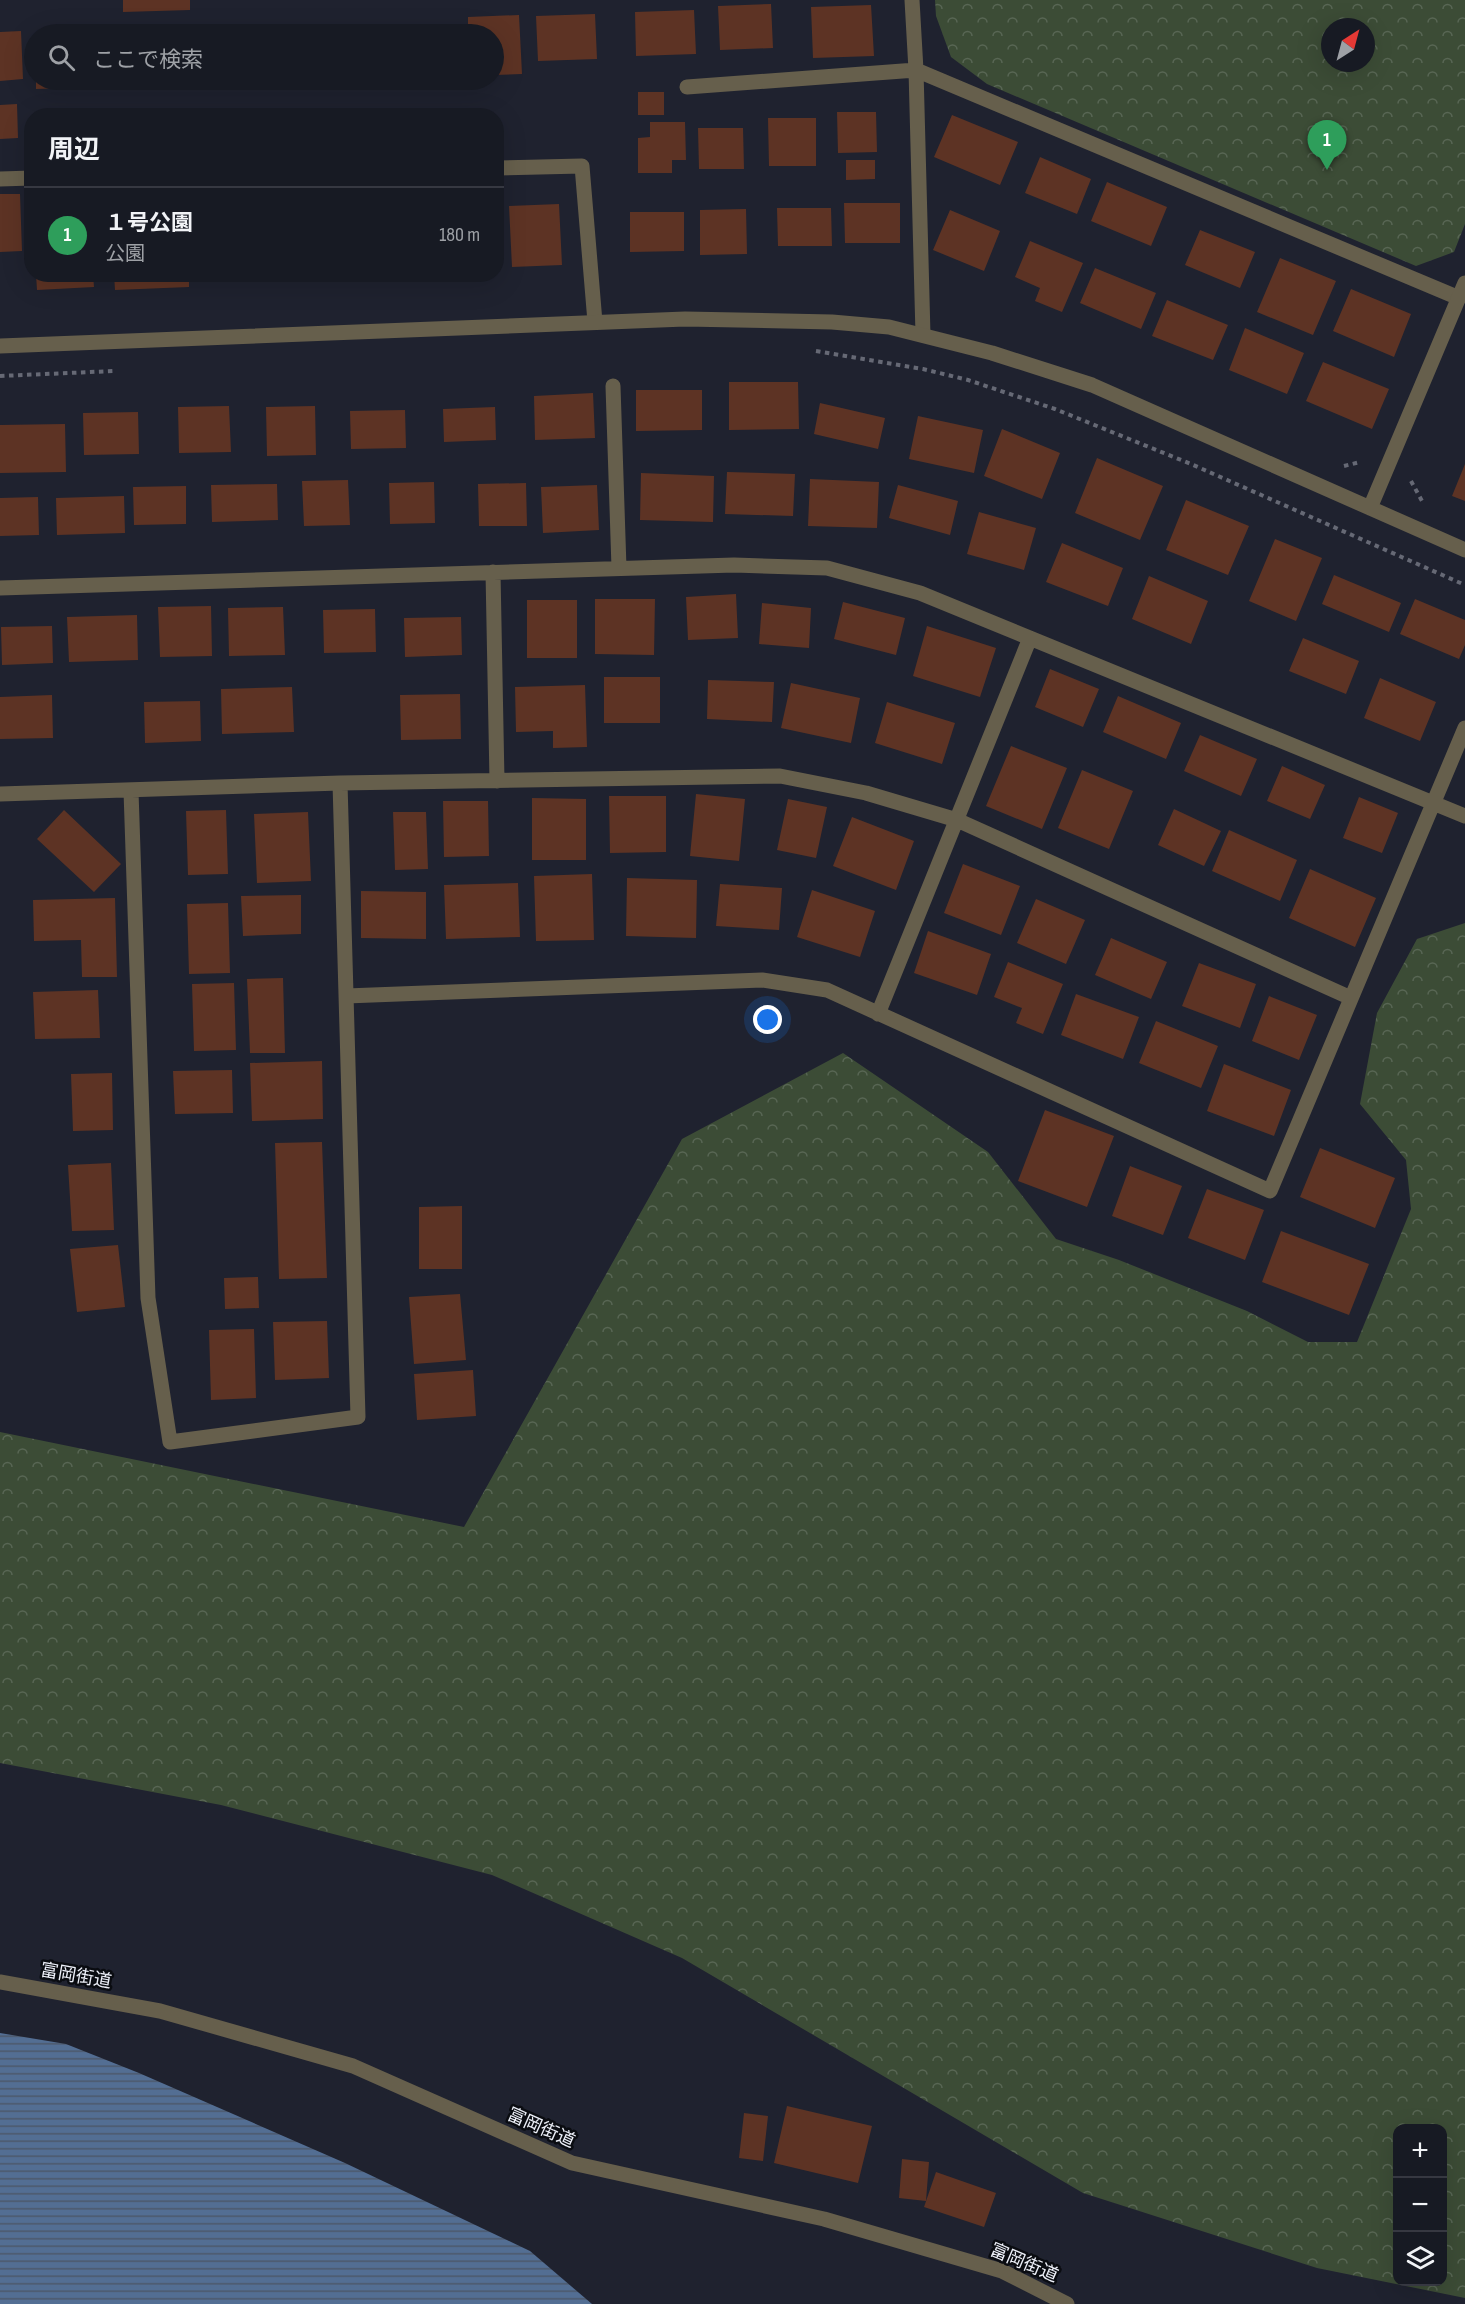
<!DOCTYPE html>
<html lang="ja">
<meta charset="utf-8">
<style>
:root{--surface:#171a23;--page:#20232b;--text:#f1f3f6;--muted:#9ea1a6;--line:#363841;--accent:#7c3aed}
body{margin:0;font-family:"Sofia Sans Condensed","Noto Sans JP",sans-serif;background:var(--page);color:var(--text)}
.controls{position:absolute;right:18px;bottom:18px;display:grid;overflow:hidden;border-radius:12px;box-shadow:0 6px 24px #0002}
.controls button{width:54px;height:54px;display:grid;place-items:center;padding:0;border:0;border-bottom:2px solid var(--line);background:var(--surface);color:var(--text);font:30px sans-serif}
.compass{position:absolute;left:1321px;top:18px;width:54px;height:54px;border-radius:50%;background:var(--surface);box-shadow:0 6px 24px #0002;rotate:36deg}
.you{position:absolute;left:768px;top:1020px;width:21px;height:21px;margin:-15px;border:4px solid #fff;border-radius:50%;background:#1a73e8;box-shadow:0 0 0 9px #1a73e833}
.badge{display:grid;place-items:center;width:39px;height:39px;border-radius:50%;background:var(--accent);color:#fff;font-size:20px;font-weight:700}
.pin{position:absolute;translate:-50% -50px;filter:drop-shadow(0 2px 3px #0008)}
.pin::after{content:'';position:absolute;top:32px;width:21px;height:18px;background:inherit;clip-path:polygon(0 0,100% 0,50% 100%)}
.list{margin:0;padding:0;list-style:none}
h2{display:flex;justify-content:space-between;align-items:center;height:78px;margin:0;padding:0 24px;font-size:26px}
h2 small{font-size:20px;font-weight:400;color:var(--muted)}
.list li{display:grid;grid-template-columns:39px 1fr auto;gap:18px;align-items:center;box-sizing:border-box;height:96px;padding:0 24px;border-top:2px solid var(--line)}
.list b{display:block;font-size:22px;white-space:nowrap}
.list p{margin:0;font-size:20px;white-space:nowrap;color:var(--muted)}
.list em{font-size:20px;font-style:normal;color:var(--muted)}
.icon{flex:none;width:33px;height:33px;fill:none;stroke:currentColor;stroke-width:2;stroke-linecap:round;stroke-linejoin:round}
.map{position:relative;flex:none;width:1465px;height:2304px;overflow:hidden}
.search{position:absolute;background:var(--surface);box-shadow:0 6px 24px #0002;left:24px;top:24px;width:480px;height:66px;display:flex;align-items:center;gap:15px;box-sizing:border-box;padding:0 21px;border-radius:33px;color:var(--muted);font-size:22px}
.panel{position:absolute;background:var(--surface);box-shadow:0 6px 24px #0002;left:24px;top:108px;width:480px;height:174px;border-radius:24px}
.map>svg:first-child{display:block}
.forest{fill:url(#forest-crowns);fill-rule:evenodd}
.water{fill:url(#water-rules)}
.building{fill:#5d3324}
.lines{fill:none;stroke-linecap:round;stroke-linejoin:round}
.path{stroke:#666975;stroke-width:4;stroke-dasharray:4.5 4.5;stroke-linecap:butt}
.minor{stroke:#665f4c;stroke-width:15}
.tertiary{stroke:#665f4c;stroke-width:15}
.labels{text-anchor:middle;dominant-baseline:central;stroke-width:5;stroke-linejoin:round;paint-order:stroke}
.street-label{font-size:18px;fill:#edf0f9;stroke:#0a0c11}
</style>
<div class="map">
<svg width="1465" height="2304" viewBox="0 0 1465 2304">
<defs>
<pattern id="forest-crowns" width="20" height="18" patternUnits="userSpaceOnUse" patternTransform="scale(1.5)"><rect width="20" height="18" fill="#3c4c36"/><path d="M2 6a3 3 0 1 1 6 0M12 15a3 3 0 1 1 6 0" fill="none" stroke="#586654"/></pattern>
<pattern id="water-rules" width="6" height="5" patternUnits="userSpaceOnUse" patternTransform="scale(1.5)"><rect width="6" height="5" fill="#536e93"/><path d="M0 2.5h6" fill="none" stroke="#4c596b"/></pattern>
</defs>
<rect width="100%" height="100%" fill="#1f222f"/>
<path class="forest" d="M935 0H1465V224L1454 252 1416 266 987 84 951 57 936 16ZM1330 27H1366V63H1330Z
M1465 923V2298L1317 2268 1083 2193 682 1958 492 1875 221 1805 0 1763V1432L464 1527 682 1139 843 1053 988 1152 1056 1239 1119 1260 1247 1311 1308 1342H1357L1411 1209 1406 1160 1360 1104 1377 1013 1417 939ZM1398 2128H1442V2282H1398Z"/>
<path class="water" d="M0 2033 66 2044 139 2073 345 2163 530 2251 592 2304H0Z"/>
<path class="building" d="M123 0H190V10L123 12Z
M771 4 773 48 720 50 718 6Z
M871 5 874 56 813 58 811 7Z
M694 10 696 54 636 56 635 12Z
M595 14 597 59 538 61 536 16Z
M519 15 522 74 494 75V34H468V17Z
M337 25V34H279L278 28Z
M455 25V34H401L400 28Z
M384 29V34H342V31Z
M181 30V34H132V33Z
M21 31 23 79 0 81V32Z
M36 80H93L94 87 36 89Z
M108 80H183V86L108 89Z
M638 92H664V115H638Z
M17 104 18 138 0 139V105Z
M837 112H876L877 152 838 153Z
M952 115 1018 142 1000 185 934 157Z
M768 118H816V166H769Z
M650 122H685L686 160H672V173H638V138L650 137Z
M698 128H743L744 169H699Z
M1040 157 1091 179 1077 214 1025 193Z
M846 160H875V179L846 180Z
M1107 182 1167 207 1151 246 1091 221Z
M0 194H20L22 251 0 252Z
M844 203H900V243H845Z
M559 204 562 265 512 267 509 206Z
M777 208H831L832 246H778Z
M746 209 747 254 700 255V210Z
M950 210 1000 231 984 271 933 250Z
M630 212H684V251L630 252Z
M1200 230 1255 252 1240 288 1185 265Z
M1030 241 1083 263 1062 312 1035 301 1040 288 1015 277Z
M1280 258 1336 281 1313 335 1257 312Z
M1095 268 1156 293 1141 329 1080 303Z
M36 274H93L94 287 37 290Z
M114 274H189V287L115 290Z
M372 274H406V276L372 278Z
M1351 289 1411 314 1394 357 1333 331Z
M1167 300 1228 325 1213 360 1152 336Z
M1245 328 1304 353 1287 394 1229 370Z
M1323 362 1389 389 1372 429 1306 401Z
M729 382H798L799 429 729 430Z
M636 390H702V430L636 431Z
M593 393 595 438 535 440 534 396Z
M820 403 885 418 878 449 814 434Z
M229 406 231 452 179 453 178 407Z
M315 406 316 455 267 456 266 407Z
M495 407 496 440 444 442 443 409Z
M405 410 406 448 351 449 350 411Z
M138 412 139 454 84 455 83 413Z
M918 416 983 430 974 473 909 459Z
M65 424 66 472 0 473V425Z
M1002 429 1060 453 1042 499 984 476Z
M1097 458 1163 486 1140 540 1075 513Z
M1465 464V501L1452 496Z
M727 472 795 474 793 516 725 514Z
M641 473 714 476 713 522 640 520Z
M810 479 879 482 877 528 808 526Z
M348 480 350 525 304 526 302 481Z
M434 482 435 523 390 524 389 483Z
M526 483 527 526H479L478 484Z
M277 484 278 520 212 522 211 485Z
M597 485 599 530 543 533 541 487Z
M898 485 958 501 950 535 889 518Z
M186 486V524L134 525 133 487Z
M124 496 125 533 57 535 56 498Z
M38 497 39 535 0 536V498Z
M1186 500 1249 526 1228 575 1166 550Z
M979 512 1036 528 1024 570 967 554Z
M1275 539 1322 558 1296 621 1249 601Z
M1062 543 1123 568 1108 606 1046 582Z
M1334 575 1401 603 1389 632 1322 604Z
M1149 576 1208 601 1191 644 1132 619Z
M736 594 738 638 688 640 686 597Z
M595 599H655L654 655 595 654Z
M1415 599 1465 620V645L1459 659 1400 634Z
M527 600H577V658H527Z
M843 602 905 618 896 655 834 639Z
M762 603 811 608 809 648 759 644Z
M211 606 212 656 160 657 158 607Z
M283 607 285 655 229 656 228 608Z
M375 609 376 652 324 653 323 610Z
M137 615 138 660 69 662 67 617Z
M461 617 462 655 405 657 404 618Z
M52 626 53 663 2 665 1 627Z
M927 626 996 648 980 697 913 676Z
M1303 638 1359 661 1346 694 1289 671Z
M1050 669 1099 689 1083 727 1035 707Z
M604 677H660V723H604Z
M1380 678 1436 702 1420 741 1364 718Z
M708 680 774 682 772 722 707 719Z
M791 683 860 698 851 743 781 728Z
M585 685 587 747 553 748V731L516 732 515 687Z
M292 687 294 732 222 734 221 689Z
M460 694 461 739 401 740 400 695Z
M52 695 53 738 0 739V697Z
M1118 696 1181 723 1166 759 1103 732Z
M200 701 201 741 145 743 144 702Z
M887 702 955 723 942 764 875 743Z
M1200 735 1257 759 1241 796 1184 771Z
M1011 746 1067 768 1042 829 986 806Z
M1282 766 1325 785 1310 819 1267 801Z
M1082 770 1133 791 1109 849 1058 828Z
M696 794 745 799 739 861 690 856Z
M609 796H666V852L610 853Z
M1359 797 1398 813 1382 853 1343 838Z
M532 798 586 799V860H532Z
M788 799 827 807 816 858 777 850Z
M443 801H488L489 856 444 857Z
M1174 809 1221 831 1204 866 1158 845Z
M64 810 121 864 94 892 37 839Z
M226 810 228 874 188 875 186 811Z
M308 812 311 881 257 883 254 814Z
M393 812H426L428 869 395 870Z
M852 817 914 841 896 890 833 866Z
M1229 830 1297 860 1280 901 1212 871Z
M963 864 1020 886 1001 935 944 913Z
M1310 869 1376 898 1355 947 1289 918Z
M592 874 594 940 536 941 534 876Z
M627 878 697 880 696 938 626 936Z
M518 883 520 937 446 939 444 885Z
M720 884 782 888 779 930 716 926Z
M812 890 875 911 860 957 797 937Z
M361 891 426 892V939L361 938Z
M301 895V934L243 936 241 896Z
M115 898 117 977H82L81 940 34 941 33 900Z
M1036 899 1085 920 1066 964 1017 943Z
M228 903 230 973 189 974 187 904Z
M928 931 991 954 977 995 914 973Z
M1111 938 1167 962 1151 999 1095 975Z
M1008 962 1063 984 1043 1034 1016 1023 1022 1008 994 997Z
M1199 963 1256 984 1240 1028 1182 1006Z
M283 978 285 1053H250L247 979Z
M234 983 236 1050 194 1051 192 984Z
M98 990 100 1038 35 1039 33 992Z
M1076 994 1139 1017 1123 1059 1061 1035Z
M1269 996 1317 1015 1299 1060 1252 1041Z
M1156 1021 1218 1046 1201 1088 1139 1063Z
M322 1061 323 1119 252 1121 250 1063Z
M1224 1064 1291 1090 1274 1136 1207 1111Z
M232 1070 233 1113 175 1114 173 1071Z
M112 1073 113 1130 73 1131 71 1074Z
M1045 1110 1114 1136 1087 1207 1018 1181Z
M322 1142 327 1278 279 1279 275 1143Z
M1320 1148 1395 1178 1375 1228 1300 1197Z
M111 1163 114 1230 72 1231 68 1165Z
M1130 1166 1182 1186 1163 1235 1112 1216Z
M1207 1189 1264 1210 1245 1260 1188 1238Z
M462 1206V1269H419V1207Z
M1281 1231 1369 1264 1349 1315 1262 1282Z
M118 1245 125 1307 77 1312 70 1249Z
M258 1277 259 1308 225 1309 224 1278Z
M460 1294 466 1360 414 1364 409 1297Z
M327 1321 329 1378 275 1380 273 1322Z
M254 1329 256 1398 211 1400 209 1330Z
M473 1370 476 1416 417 1420 414 1374Z
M787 2106 872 2126 858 2183 774 2163Z
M744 2113 768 2116 763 2161 739 2158Z
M902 2159 929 2162 926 2201 899 2198Z
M936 2172 996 2193 984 2227 924 2207Z"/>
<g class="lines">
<path class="path" d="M816 351 923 369 968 380 1055 409 1191 464 1465 585
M0 376 114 371
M1344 466 1360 462
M1411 481 1422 501"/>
<path class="minor" d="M912 0 916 70 1459 298
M687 87 916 70 923 335
M496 168 582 166 595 322
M0 179 32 178
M613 386 619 568
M493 572 497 781
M0 588 734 565 827 568 920 593 1465 816
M131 791 148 1298 170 1442 358 1417 340 783
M0 794 340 783 780 776 866 793 957 820 1351 998
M346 996 762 980 827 990 1270 1191 1465 728
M878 1014 1030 638"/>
<path class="tertiary" d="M0 346 685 319 832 322 889 327 992 353 1092 385 1465 550
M1370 508 1465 283
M0 1982 160 2011 353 2066 572 2163 824 2219 1002 2271 1067 2304"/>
</g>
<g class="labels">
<g class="street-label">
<text transform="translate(76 1976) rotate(10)">富岡街道</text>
<text transform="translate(541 2128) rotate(24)">富岡街道</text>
<text transform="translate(1024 2263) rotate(23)">富岡街道</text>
</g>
</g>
</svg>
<div class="controls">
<button>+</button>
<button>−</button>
<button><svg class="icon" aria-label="layers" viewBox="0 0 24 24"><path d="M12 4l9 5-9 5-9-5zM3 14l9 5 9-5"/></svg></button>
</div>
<svg class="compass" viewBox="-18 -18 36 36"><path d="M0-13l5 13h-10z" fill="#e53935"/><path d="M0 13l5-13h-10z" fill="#9ea1a6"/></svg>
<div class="you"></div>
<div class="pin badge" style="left:1327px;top:170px;background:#2e9e5b">1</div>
<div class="search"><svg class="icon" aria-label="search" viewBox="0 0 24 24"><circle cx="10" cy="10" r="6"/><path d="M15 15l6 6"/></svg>ここで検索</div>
<section class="panel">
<h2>周辺<small></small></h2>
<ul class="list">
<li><span class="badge" style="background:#2e9e5b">1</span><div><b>１号公園</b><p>公園</p></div><em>180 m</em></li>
</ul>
</section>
</div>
